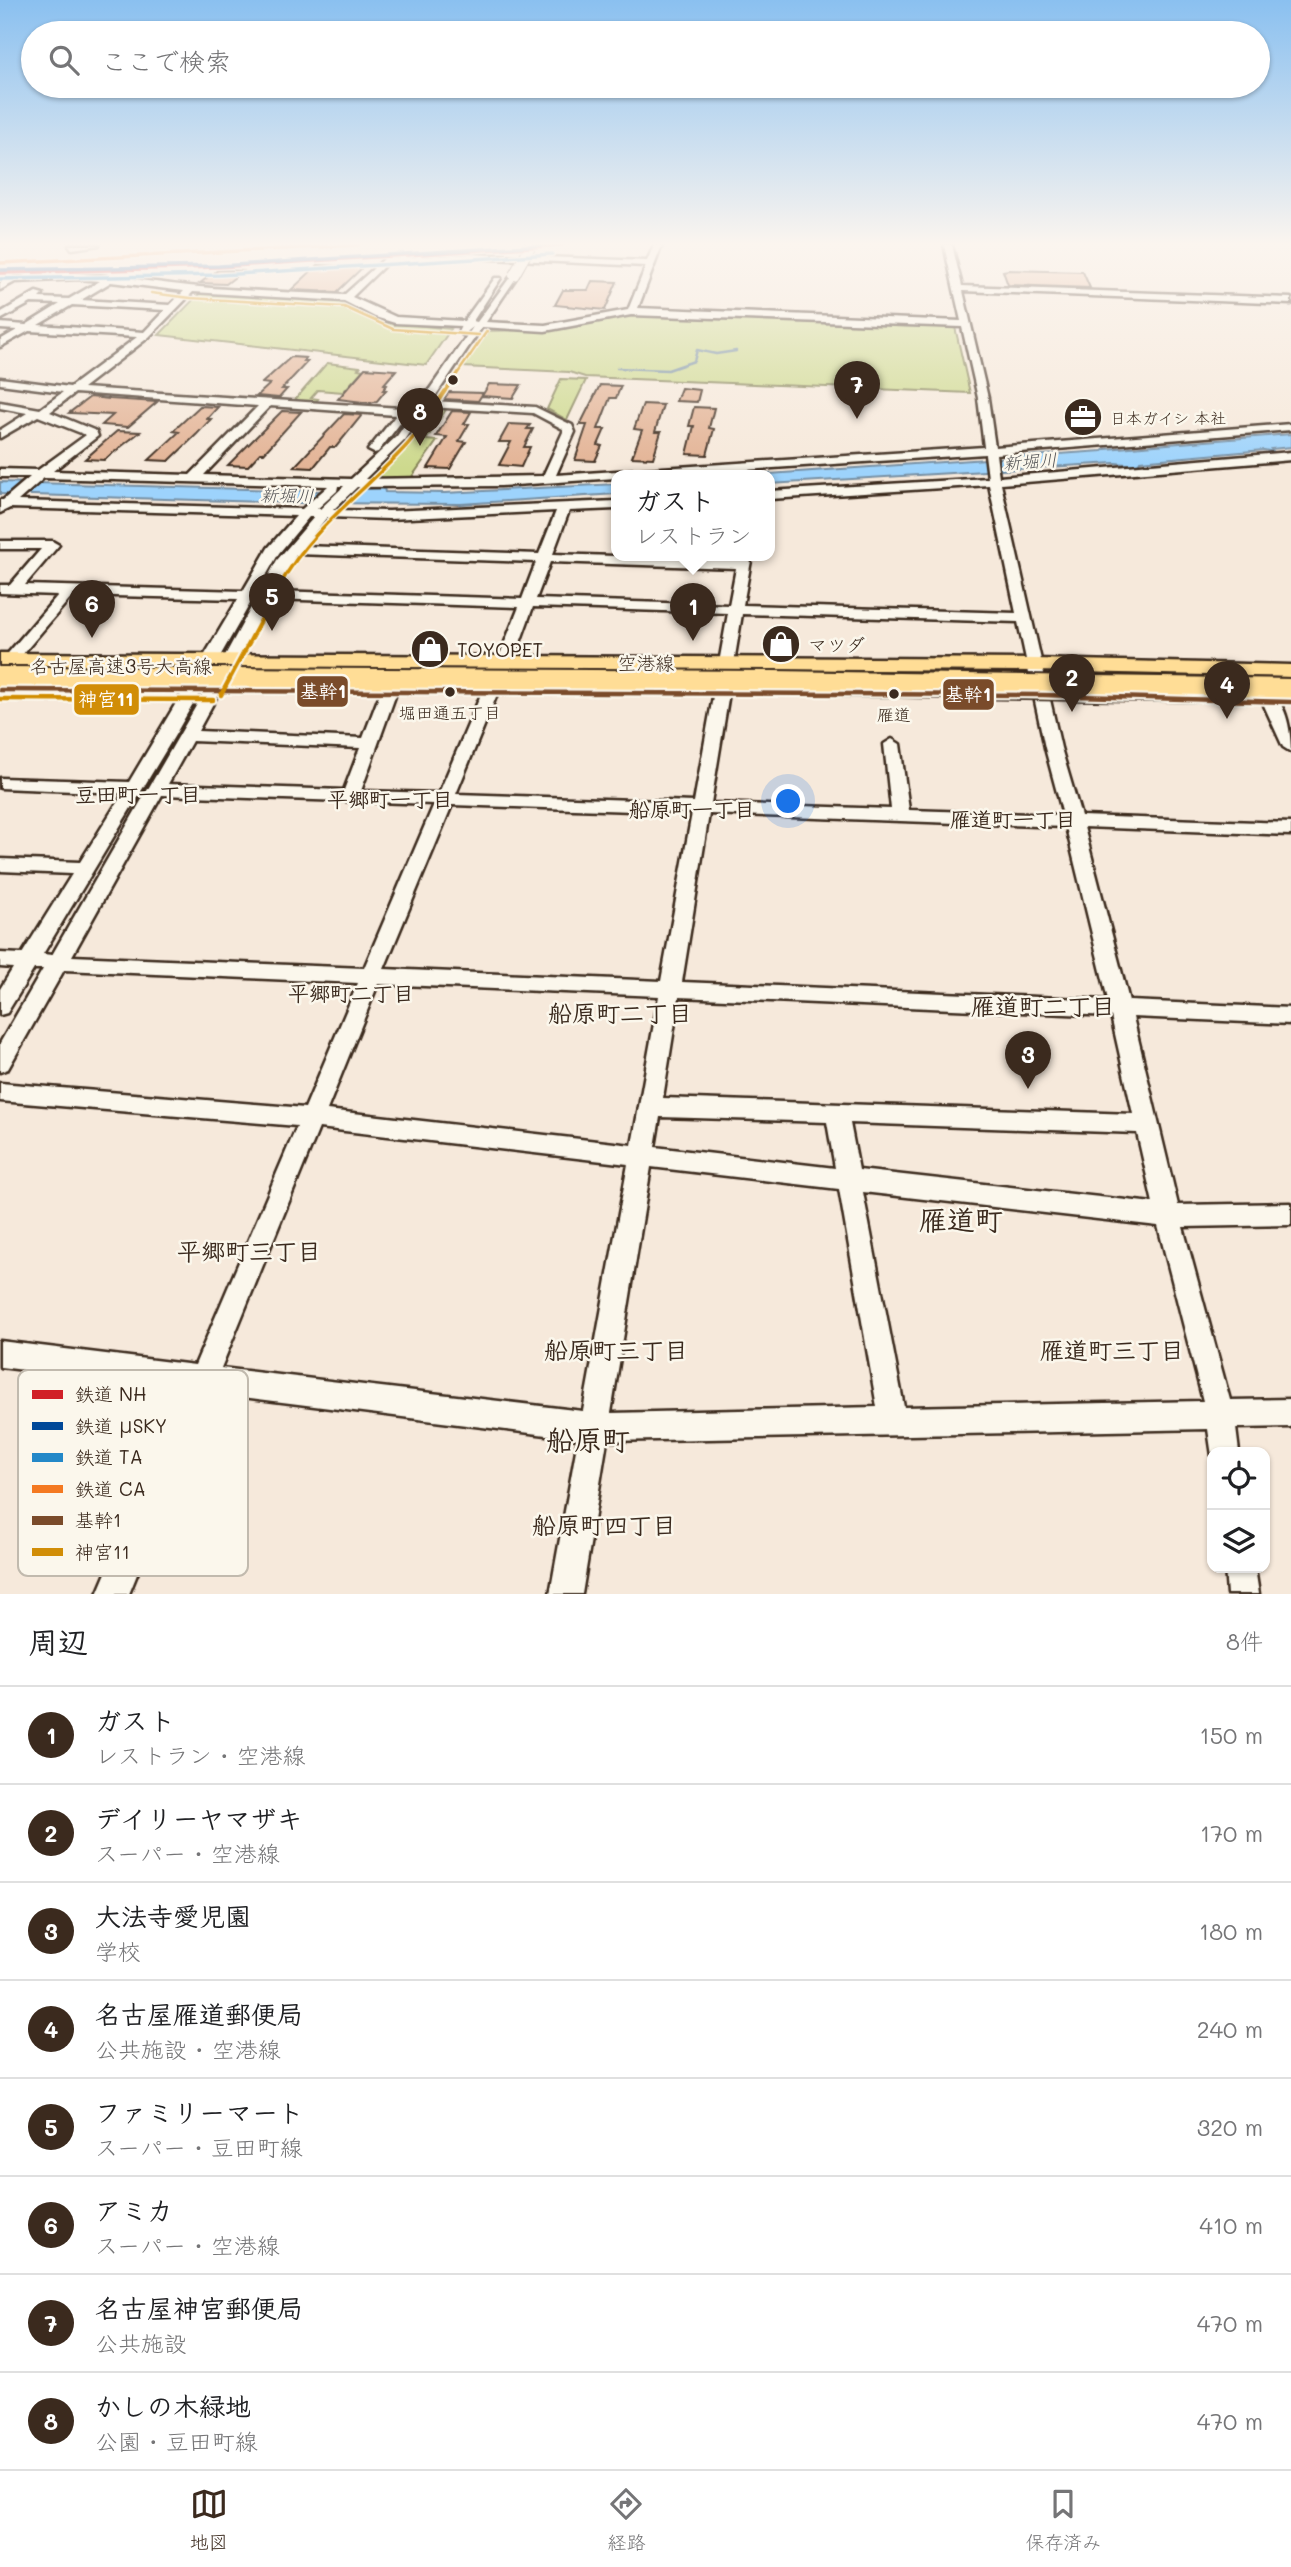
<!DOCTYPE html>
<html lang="ja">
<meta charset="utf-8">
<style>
:root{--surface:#fff;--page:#f6f6f6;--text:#202124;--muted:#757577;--line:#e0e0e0;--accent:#3b2a1e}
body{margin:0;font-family:Mali,"Klee One",sans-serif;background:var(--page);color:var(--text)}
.controls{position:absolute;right:21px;bottom:21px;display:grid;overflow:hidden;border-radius:14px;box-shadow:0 2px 5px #0004}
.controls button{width:63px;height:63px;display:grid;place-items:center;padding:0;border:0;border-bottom:2px solid var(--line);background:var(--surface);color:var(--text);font:35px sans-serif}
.you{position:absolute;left:789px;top:802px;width:24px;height:24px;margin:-18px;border:5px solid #fff;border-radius:50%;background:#1a73e8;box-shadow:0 0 0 10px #1a73e833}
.badge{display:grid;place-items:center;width:46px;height:46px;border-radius:50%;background:var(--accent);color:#fff;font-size:23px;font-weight:700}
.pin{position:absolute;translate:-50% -58px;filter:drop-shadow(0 2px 4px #0008)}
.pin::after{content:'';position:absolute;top:37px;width:24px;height:21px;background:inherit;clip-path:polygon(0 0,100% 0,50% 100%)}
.popup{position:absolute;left:611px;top:470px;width:164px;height:91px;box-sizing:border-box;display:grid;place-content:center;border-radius:14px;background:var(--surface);filter:drop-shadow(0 2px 5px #0005);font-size:23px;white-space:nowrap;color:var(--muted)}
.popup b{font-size:26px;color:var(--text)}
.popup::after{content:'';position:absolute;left:50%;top:100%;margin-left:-14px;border:14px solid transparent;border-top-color:var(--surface)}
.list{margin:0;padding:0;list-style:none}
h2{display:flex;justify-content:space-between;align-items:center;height:91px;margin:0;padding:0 28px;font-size:30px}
h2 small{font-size:23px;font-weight:400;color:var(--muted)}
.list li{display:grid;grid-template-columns:46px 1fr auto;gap:21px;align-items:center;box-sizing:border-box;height:98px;padding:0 28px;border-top:2px solid var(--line)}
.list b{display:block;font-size:26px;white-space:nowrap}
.list p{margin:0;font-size:23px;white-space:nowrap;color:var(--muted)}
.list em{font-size:23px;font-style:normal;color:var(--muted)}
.icon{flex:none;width:38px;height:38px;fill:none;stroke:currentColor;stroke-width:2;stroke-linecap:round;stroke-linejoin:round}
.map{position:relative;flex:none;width:1291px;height:1594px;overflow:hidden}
.search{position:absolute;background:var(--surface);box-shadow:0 2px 5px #0004;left:21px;right:21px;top:21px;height:77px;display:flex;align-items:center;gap:18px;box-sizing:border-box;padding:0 24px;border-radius:38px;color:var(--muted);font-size:26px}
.sheet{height:875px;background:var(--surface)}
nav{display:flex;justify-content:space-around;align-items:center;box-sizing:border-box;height:98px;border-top:2px solid var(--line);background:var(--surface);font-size:19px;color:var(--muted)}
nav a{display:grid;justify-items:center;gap:4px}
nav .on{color:var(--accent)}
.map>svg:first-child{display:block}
.green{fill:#cdd98d;stroke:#848256;stroke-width:2}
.water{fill:#9dd3fc;stroke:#768fa3;stroke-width:2}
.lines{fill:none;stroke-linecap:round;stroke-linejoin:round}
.stream{stroke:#768fa3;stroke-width:2.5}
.building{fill:#e3b395;stroke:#3b2a1e;stroke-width:2}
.minor-casing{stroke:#3b2a1e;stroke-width:5}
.major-casing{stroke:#3b2a1e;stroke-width:5}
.highway-casing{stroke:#3b2a1e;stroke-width:6}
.minor{fill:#fbf7ec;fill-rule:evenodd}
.major{fill:#ffdd96;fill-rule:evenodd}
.highway{fill:#ffdd96;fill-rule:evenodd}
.minor-bridge-casing{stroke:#3b2a1e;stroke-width:12;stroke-linecap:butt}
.highway-bridge-casing{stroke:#3b2a1e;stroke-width:28;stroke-linecap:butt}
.minor-bridge{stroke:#fbf7ec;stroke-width:10}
.highway-bridge{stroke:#ffdd96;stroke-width:24}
.bus-1-casing{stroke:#fbf7ec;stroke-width:9}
.bus-2-far2-casing{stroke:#fbf7ec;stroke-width:5}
.bus-2-far1-casing{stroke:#fbf7ec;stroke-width:7}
.bus-2-casing{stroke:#fbf7ec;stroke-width:9}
.bus-1{stroke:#7a4b2a;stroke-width:4.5}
.bus-2-far2{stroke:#d18d06;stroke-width:2.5}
.bus-2-far1{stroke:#d18d06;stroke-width:3.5}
.bus-2{stroke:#d18d06;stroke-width:4.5}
.rail-1-casing{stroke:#fbf7ec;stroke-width:6}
.rail-2-casing{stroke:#fbf7ec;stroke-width:6}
.rail-3-casing{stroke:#fbf7ec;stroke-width:6}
.rail-4-casing{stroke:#fbf7ec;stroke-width:6}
.rail-1{stroke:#d12027;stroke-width:3.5}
.rail-2{stroke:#004898;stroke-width:3.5}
.rail-3{stroke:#2388c8;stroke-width:3.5}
.rail-4{stroke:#f47921;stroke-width:3.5}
.bus-dot{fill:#3b2a1e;stroke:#fbf7ec;stroke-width:2.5}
.labels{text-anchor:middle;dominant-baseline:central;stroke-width:5;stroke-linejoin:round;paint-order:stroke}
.far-poi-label{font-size:16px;fill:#3b2a1e;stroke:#fbf7ec;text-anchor:start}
.bus-label{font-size:17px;fill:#3b2a1e;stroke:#fbf7ec}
.far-water-label{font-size:18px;font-style:italic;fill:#545456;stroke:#fbf7ec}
.poi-label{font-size:19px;fill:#3b2a1e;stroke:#fbf7ec;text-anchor:start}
.street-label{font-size:19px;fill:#3b2a1e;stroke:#fbf7ec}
.neighbourhood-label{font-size:21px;font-weight:bold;fill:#3b2a1e;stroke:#fbf7ec}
.near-neighbourhood-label{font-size:24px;font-weight:bold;fill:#3b2a1e;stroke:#fbf7ec}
.near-quarter-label{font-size:28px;font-weight:bold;fill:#3b2a1e;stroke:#fbf7ec}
.key{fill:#fbf7ec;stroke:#c1baae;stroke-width:2}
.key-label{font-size:19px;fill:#3b2a1e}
.line-badge{stroke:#fbf7ec;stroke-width:2.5}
.badge-label{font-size:19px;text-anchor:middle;font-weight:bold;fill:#fff}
</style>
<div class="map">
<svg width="1291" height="1594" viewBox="0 0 1291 1594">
<rect width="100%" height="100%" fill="#f6e9db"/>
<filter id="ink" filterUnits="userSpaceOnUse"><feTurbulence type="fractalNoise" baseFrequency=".0143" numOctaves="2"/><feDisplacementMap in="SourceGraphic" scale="14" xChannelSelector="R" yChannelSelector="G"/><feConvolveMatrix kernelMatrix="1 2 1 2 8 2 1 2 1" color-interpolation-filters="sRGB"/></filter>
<g filter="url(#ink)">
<path class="green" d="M205 292 334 300 389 322 451 329 426 365 159 335 199 294Z
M632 315 955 327 970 393 585 377 569 372 463 367 489 331 562 329Z
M327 363 360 367 358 369 363 370 343 392 318 390 311 398 318 399 315 403 293 402Z
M561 379 586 380 567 420 547 409Z
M447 408 426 440 437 441 411 478H382L378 475 415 437 434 409Z"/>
<path class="water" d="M1291 434V447L1271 449 1274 452 1264 450 1140 461 1138 465 1115 463 770 484V475H754L1102 451 1105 449Z
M0 482 317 491 384 488 385 492 445 493 616 484V494L461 504 301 503 0 494Z"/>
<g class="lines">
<path class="stream" d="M617 368 668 370 694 361 697 350 716 354 736 351"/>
</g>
<path class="building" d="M318 265 363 267 337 292 291 290Z
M218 270 243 271 226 284 200 283Z
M1008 270 1083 272 1090 288 1008 285 1003 271Z
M592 281 617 282 605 310 555 305 563 290H588Z
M291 357 306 358 304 361H308L282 389H287L279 398 257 396 270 384 262 383Z
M365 368 396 370 384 384 387 385 383 390H386L377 401 371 403 338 399Z
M489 384 521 385 513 398 482 396Z
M600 385 621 386 616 398H610L598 429H605L598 445 602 446 595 461 575 460 587 425H580Z
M681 388 700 390 697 402 676 401Z
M449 392 483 393 478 401 444 399Z
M90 397 110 399 157 402 128 427 102 425 113 415 69 413Z
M643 404 663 405 655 432H661L653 458 632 457 642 430 634 429Z
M200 406 218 407 207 419H211L197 434 169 461 149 460 179 432 173 431Z
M694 407 714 408 709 428 714 429 707 455 687 454 694 426H689Z
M282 411 301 412 264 453H260L248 466 228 465Z
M452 411 471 412 464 424H469L459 441 466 442 450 469 428 468 447 437 436 436Z
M344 414 362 415 336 447H330L313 468 294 467Z
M509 424 530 425 527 429H533L524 447H530L521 467 499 465 511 442H499Z
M117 431 140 432 104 460 85 459Z"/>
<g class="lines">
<g class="minor-casing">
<path id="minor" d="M69 245H99L72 249Z
M654 245H662L638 308 961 321 944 245H952L962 286 1291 298V304L963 291 988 398 995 447 1291 424V430L996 454 999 477 1291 452V460L1001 484 1061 748 1081 816 1291 823V835L1084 827 1129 1001 1291 1008V1024L1133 1017 1178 1205 1291 1203V1225L1183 1227 1230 1400 1291 1399V1427L1236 1428 1239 1452H1212V1456L1208 1429 607 1441 582 1594H550L578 1439 211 1393 129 1594H97L184 1390 0 1367V1341L195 1365 297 1126 0 1101V1083L305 1108 358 983 64 970 8 1069 0 1072V1043L43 969H34L7 1013 0 1015V989L13 968 0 967V953L22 954 72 874 0 871V859L80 862 123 793 0 788V778L129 782 238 599 73 595 16 662 11 664 3 659 58 595 0 593V585H10L41 549H0V541H52L59 545 25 585 243 591 268 548 296 516 10 508 0 513V500H3L30 477H0V469L38 470 86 435 38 416 0 438V430L27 413 0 408V402L40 409 63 392 0 384V378L70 387 137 337 29 331 0 347V340L17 330 0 329V323L26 325 60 304 31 303 0 320V313L36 292 43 294 39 298 69 299 100 281 80 279 15 282 0 290V283C41 261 142 282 189 286 241 291 292 292 344 295L384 259 470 254 647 261ZM470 258 646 266 628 310 545 325 486 322 518 275 514 272 477 322 473 321 501 278H495L464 321 396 317 352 297 386 264ZM111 282 184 291 170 305 81 300ZM193 292 344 301 375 317 395 323 461 326 458 332 463 335 473 327 397 436 351 479 204 475 270 406 396 415 368 450 374 453 378 452 418 400 409 398 401 408 83 388 149 337ZM72 305 165 310 144 332 38 325ZM631 315 962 327 978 398 984 447 556 475 575 432 572 425 535 407 432 401 482 327 545 331ZM75 393 258 406 190 475 53 471 98 436 96 431 50 412ZM428 407 533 413 563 429V432L543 476 365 479 405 440ZM985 454 988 478 770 491V499L989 485 1016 613 743 605 752 555H738L737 560 553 554 569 511 616 509V501L389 511 333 510 357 487 501 486 616 478V475H669ZM44 478 328 486 302 509 18 501ZM338 486H344L320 509H317L337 491ZM556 511 539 554 303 546 327 517 389 519ZM309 517H314L277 560 222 661 52 955 43 954 175 735 279 553ZM296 554 536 562 522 599 274 591ZM550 562 736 568 729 605 536 599ZM270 599 519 607 497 662 505 667 513 662 533 607 728 613 694 802 456 794 498 692 490 687 482 692 439 793 361 791 397 691 395 688H383L381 691 363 738 198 731ZM742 614 1018 622 1045 748 1063 815 909 810 900 744 892 739 884 744 891 809 711 803ZM192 741 360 748 344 790 168 784ZM162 795 434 804 364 968 72 956ZM452 805 692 813 661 981 384 969ZM709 814 1066 827 1108 1000 682 982ZM378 984 659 996 632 1145 327 1110ZM679 997 1111 1016 1133 1114 663 1098ZM660 1117 827 1122 835 1168 655 1147ZM850 1123 1137 1133 1153 1203 859 1170ZM319 1128 628 1164 583 1411 221 1368ZM651 1167 839 1189 877 1407 611 1413ZM863 1192 1158 1226 1203 1401 904 1407Z
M1270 696C1288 701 1291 737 1291 752L1283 747 1262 701Z
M1225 1568H1255L1259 1594H1227Z"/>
</g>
<g class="major-casing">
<path id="major" d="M0 653 1035 659 1291 665V677L1035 671 0 665Z"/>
</g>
<g class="highway-casing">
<path id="highway" d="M540 660 548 662 551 667 548 672 476 678 468 676 464 671 468 666 476 664Z"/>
</g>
<use href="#minor" class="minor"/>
<use href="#major" class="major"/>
<use href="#highway" class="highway"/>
<g class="minor-bridge-casing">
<path id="minor-bridge" d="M514 275 531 245"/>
</g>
<g class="highway-bridge-casing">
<path id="highway-bridge" d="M0 679 773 683 1291 691"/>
</g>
<use href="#minor-bridge" class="minor-bridge"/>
<use href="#highway-bridge" class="highway-bridge"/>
<g class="bus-1-casing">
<path id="bus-1" d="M0 690 1043 695 1291 702"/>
</g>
<g class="bus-2-far2-casing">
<path id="bus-2-far2" d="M151 293 190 298 344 307 393 329 479 335
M444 393 487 331"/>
</g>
<g class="bus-2-far1-casing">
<path id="bus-2-far1" d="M280 585C311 528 364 492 407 445 421 429 433 409 445 391"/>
</g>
<g class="bus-2-casing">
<path id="bus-2" d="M221 695 281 583
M0 699 213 700"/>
</g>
<use href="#bus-1" class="bus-1"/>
<use href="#bus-2-far2" class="bus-2-far2"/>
<use href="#bus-2-far1" class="bus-2-far1"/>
<use href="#bus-2" class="bus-2"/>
<g class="rail-1-casing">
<path id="rail-1" d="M0 273 219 267 562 245"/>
</g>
<g class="rail-2-casing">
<path id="rail-2" d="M0 270 219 266 543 245"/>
</g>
<g class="rail-3-casing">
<path id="rail-3" d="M0 279 220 275 552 254"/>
</g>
<g class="rail-4-casing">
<path id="rail-4" d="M0 263 359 245"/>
</g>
<use href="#rail-1" class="rail-1"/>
<use href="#rail-2" class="rail-2"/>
<use href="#rail-3" class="rail-3"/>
<use href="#rail-4" class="rail-4"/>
</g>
</g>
<linearGradient id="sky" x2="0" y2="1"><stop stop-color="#8ac0f0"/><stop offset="0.52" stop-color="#fbf5ef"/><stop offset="1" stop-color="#fbf5ef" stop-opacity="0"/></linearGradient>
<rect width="1291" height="469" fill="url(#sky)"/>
<defs>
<g id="office-disc" transform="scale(2.0125)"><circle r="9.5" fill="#3b2a1e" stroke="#fbf7ec"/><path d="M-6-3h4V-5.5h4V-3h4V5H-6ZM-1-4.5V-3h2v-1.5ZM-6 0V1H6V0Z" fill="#fff"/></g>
<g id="shop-disc" transform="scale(2.0125)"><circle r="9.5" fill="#3b2a1e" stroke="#fbf7ec"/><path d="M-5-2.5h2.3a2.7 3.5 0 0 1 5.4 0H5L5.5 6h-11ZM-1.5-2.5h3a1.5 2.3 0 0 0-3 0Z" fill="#fff"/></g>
</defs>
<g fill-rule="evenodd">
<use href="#office-disc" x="1083" y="417"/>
<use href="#shop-disc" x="781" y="644"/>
<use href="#shop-disc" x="430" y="649"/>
</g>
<g class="bus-dot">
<circle cx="453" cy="380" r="6"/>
<circle cx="450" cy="692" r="6"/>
<circle cx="894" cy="694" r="6"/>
</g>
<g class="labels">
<g class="far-poi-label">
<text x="1110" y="417">日本ガイシ 本社</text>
</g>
<g class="bus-label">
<text x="450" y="712">堀田通五丁目</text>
<text x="894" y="714">雁道</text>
</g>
<g class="far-water-label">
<text transform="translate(1030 461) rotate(-4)">新堀川</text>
<text transform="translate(287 495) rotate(1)">新堀川</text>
</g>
<g class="poi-label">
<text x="808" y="644">マツダ</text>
<text x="457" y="649">TOYOPET</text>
</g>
<g class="street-label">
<text x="646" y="662">空港線</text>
<text x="121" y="665">名古屋高速3号大高線</text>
</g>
<g class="neighbourhood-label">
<text x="138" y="793">豆田町一丁目</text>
<text x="390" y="798">平郷町一丁目</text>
<text x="692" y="808">船原町一丁目</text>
<text x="1013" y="818">雁道町一丁目</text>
<text x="351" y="992">平郷町二丁目</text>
</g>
<g class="near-neighbourhood-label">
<text x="1043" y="1005">雁道町二丁目</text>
<text x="620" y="1012">船原町二丁目</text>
<text x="249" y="1250">平郷町三丁目</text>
<text x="616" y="1349">船原町三丁目</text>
<text x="1112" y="1349">雁道町三丁目</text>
<text x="604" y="1524">船原町四丁目</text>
</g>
<g class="near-quarter-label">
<text x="961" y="1219">雁道町</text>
<text x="588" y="1439">船原町</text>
</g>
</g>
<rect x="18" y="1370" width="230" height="206" rx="10" class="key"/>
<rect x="32" y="1390" width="31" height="9" fill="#d12027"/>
<rect x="32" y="1422" width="31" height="8" fill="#004898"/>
<rect x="32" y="1453" width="31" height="9" fill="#2388c8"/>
<rect x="32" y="1485" width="31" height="8" fill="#f47921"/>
<rect x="32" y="1516" width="31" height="9" fill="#7a4b2a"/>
<rect x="32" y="1548" width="31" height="8" fill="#d18d06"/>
<g class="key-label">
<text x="75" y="1401">鉄道 NH</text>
<text x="75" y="1433">鉄道 μSKY</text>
<text x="75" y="1464">鉄道 TA</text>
<text x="75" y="1496">鉄道 CA</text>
<text x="75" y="1527">基幹1</text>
<text x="75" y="1559">神宮11</text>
</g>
<g class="line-badge">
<rect x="296" y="675" width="53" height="33" rx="7" fill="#7a4b2a"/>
<rect x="942" y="678" width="53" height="33" rx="7" fill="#7a4b2a"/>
<rect x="73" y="683" width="67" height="33" rx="7" fill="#d18d06"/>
</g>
<g class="badge-label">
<text x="323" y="698">基幹1</text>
<text x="968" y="701">基幹1</text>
<text x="106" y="706">神宮11</text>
</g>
</svg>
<div class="controls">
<button><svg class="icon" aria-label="locate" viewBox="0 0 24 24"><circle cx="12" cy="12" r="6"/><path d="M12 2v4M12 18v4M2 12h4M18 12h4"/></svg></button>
<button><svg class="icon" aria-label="layers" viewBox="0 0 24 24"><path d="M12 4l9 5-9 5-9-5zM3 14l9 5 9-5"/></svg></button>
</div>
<div class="you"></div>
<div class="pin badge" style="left:693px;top:641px">1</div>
<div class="popup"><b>ガスト</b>レストラン</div>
<div class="pin badge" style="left:1072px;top:712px">2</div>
<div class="pin badge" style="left:1028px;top:1089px">3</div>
<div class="pin badge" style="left:1227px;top:719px">4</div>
<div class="pin badge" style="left:272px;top:631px">5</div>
<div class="pin badge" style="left:92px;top:638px">6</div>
<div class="pin badge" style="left:857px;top:419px">7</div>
<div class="pin badge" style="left:420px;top:446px">8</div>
<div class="search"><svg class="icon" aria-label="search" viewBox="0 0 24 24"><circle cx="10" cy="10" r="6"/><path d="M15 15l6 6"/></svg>ここで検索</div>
</div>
<section class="sheet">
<h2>周辺<small>8件</small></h2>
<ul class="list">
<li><span class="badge">1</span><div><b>ガスト</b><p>レストラン · 空港線</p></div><em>150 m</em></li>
<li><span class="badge">2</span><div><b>デイリーヤマザキ</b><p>スーパー · 空港線</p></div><em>170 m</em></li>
<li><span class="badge">3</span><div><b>大法寺愛児園</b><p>学校</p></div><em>180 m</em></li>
<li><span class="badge">4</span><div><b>名古屋雁道郵便局</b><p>公共施設 · 空港線</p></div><em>240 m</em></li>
<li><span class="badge">5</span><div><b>ファミリーマート</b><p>スーパー · 豆田町線</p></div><em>320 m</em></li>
<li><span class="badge">6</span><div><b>アミカ</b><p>スーパー · 空港線</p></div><em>410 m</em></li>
<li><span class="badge">7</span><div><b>名古屋神宮郵便局</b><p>公共施設</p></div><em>470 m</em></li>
<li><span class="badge">8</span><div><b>かしの木緑地</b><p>公園 · 豆田町線</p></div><em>470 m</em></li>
</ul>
</section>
<nav>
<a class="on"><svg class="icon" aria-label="map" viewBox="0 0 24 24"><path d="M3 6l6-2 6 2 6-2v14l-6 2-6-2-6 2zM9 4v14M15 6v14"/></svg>地図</a>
<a><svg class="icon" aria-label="directions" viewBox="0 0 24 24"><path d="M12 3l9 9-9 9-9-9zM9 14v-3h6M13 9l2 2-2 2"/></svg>経路</a>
<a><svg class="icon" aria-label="saved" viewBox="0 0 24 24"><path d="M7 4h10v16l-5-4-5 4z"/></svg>保存済み</a>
</nav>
